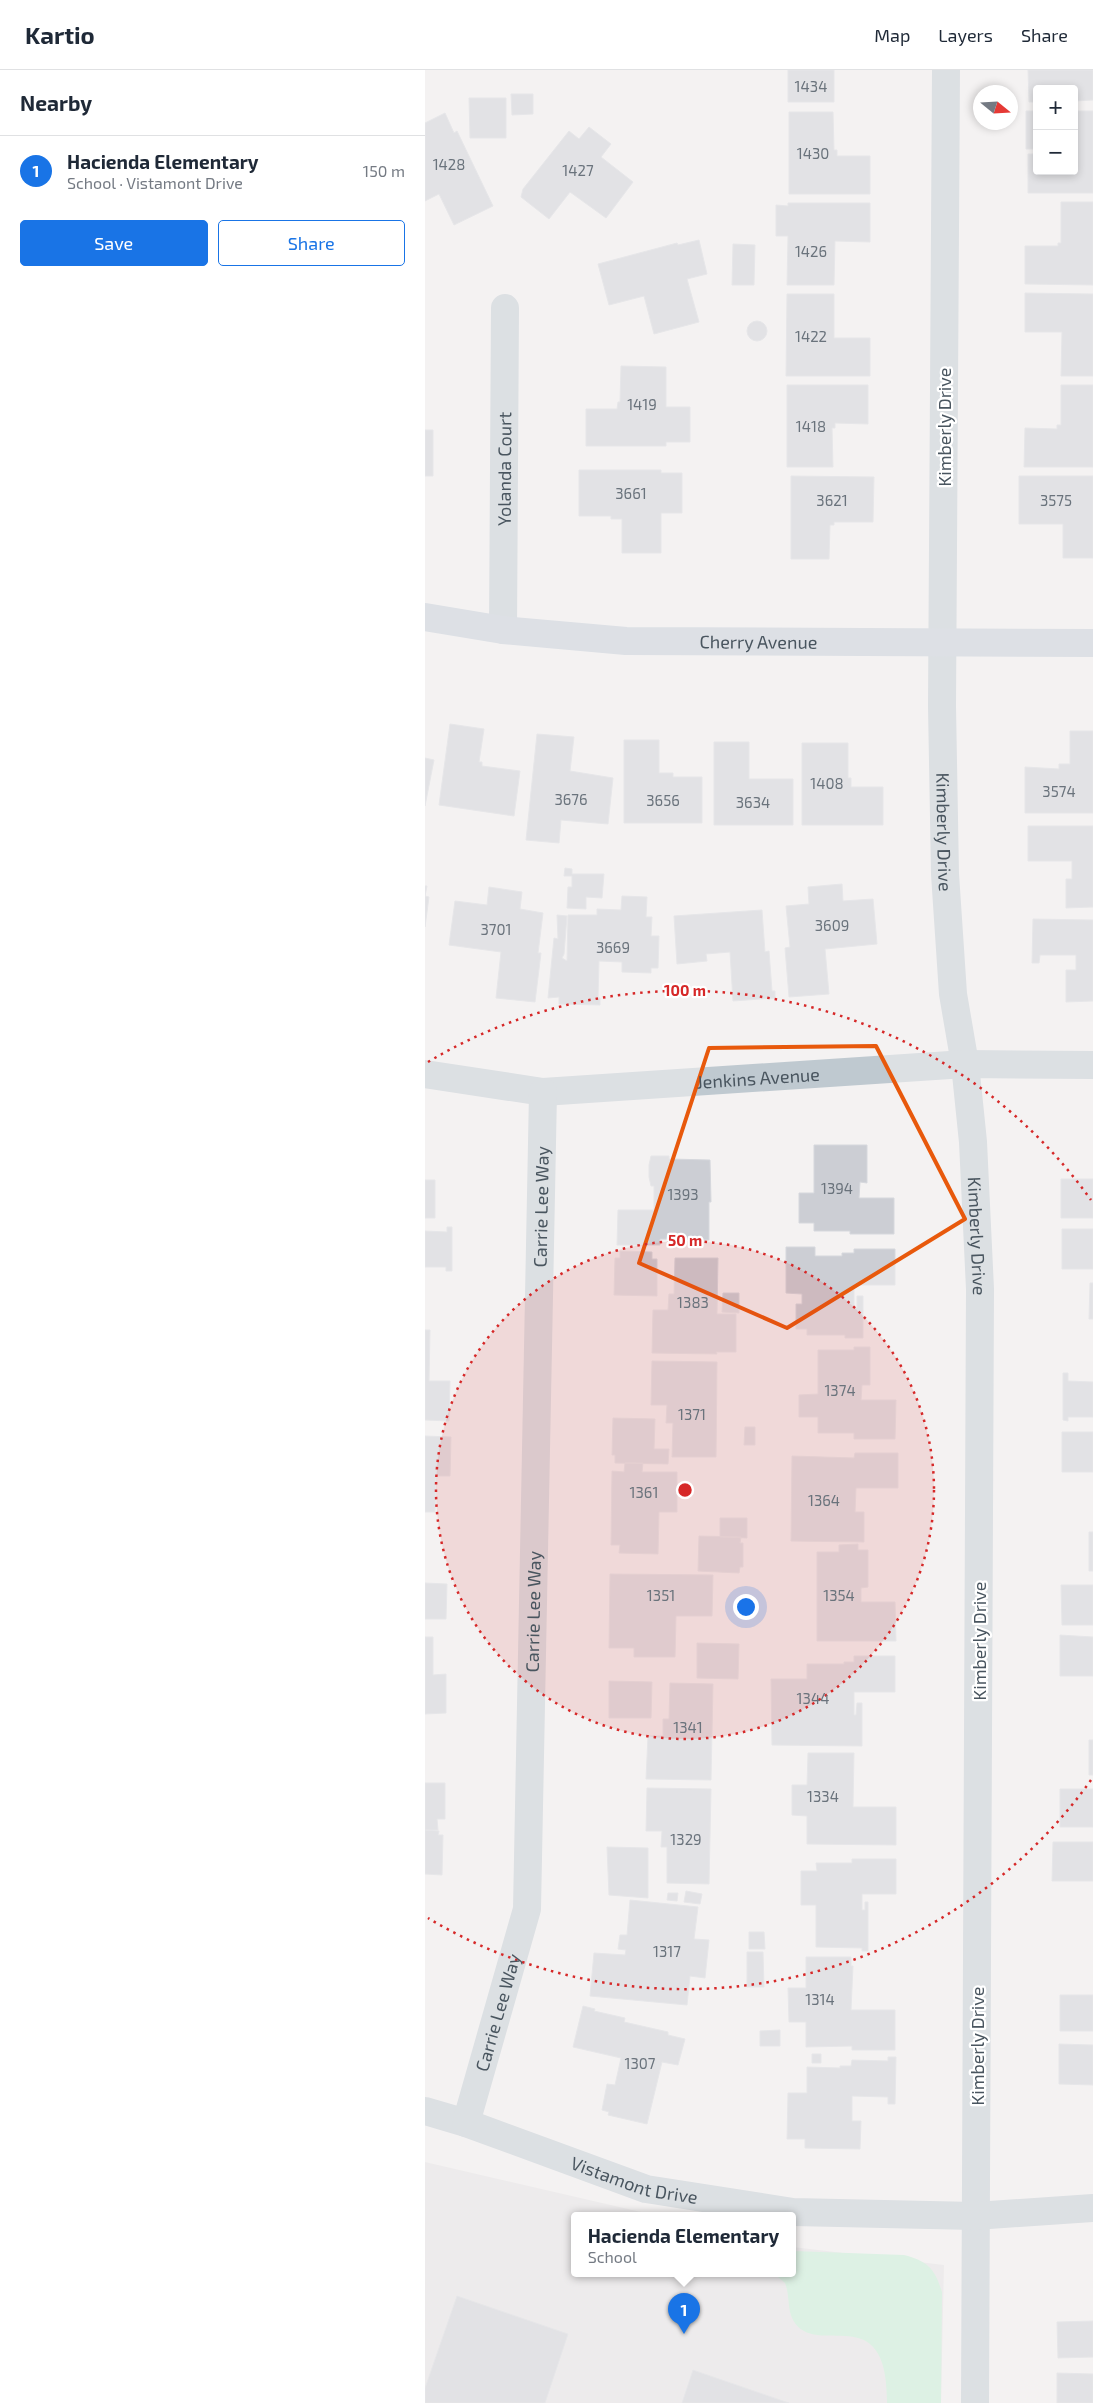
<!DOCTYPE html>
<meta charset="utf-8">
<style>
:root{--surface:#fff;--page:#f2f2f3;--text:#1f2937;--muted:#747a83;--line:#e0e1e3;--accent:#1974e6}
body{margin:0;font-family:"Exo 2",sans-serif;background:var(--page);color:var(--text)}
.controls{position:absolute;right:15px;top:15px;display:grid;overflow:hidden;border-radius:5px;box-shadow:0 2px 8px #0003}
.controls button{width:45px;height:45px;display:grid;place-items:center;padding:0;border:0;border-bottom:1px solid var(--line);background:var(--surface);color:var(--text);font:25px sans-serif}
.compass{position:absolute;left:548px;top:15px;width:45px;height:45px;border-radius:50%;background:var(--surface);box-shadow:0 2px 8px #0003;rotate:108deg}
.you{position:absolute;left:320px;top:1536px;width:18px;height:18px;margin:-12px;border:4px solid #fff;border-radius:50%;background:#1a73e8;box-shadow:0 0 0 8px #1a73e833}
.badge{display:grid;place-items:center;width:32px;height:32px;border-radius:50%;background:var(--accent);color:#fff;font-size:16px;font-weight:700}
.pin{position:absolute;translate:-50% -41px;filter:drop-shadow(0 1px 2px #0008)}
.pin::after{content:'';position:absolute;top:26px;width:18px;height:15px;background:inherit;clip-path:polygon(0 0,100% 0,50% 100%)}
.popup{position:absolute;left:146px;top:2142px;width:225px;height:65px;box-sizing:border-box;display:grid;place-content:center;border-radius:5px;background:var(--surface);filter:drop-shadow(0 1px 4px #0005);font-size:16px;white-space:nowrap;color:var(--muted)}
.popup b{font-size:19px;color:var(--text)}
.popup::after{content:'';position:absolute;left:50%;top:100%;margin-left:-10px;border:10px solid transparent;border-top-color:var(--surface)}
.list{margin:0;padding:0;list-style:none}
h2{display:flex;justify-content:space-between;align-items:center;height:65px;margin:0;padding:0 20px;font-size:21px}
h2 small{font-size:16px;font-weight:400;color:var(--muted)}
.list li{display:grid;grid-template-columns:32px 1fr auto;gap:15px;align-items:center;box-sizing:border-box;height:70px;padding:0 20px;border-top:1px solid var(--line)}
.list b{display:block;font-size:19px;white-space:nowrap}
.list p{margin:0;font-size:16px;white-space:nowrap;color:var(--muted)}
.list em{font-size:16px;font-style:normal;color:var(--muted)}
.actions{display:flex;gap:10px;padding:15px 20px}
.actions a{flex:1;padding:11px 0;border:1px solid var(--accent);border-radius:5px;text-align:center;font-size:18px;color:var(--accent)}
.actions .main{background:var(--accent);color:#fff}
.map{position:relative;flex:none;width:668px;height:2333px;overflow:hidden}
header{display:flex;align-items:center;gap:30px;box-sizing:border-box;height:70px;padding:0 25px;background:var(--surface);border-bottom:1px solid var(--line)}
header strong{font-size:24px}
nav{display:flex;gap:28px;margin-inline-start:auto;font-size:18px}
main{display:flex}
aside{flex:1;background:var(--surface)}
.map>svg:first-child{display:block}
.education{fill:#e5e3e4}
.green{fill:#c1f0d3}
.building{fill:#ccced4;stroke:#d6d8dd}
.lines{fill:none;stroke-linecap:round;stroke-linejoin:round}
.street{stroke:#bfc9d0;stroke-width:28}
.secondary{stroke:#c0cad5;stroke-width:28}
.marked{fill:none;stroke:#e8590c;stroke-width:4;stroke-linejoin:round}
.ring{fill:none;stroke:#d62828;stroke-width:2.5;stroke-dasharray:2.5 5}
.labels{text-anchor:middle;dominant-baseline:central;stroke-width:4.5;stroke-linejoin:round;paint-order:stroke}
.number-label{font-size:15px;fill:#6a737c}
.street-label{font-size:18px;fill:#49555f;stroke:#fff}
.centre{fill:#d62828;stroke:#fff;stroke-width:2.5}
.ring-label{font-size:15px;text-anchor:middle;font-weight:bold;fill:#d62828;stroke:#fff;stroke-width:4.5;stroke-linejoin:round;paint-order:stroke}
</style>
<header>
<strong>Kartio</strong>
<nav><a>Map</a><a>Layers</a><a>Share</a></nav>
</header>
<main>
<aside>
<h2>Nearby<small></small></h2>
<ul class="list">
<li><span class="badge">1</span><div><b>Hacienda Elementary</b><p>School · Vistamont Drive</p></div><em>150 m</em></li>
</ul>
<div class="actions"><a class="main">Save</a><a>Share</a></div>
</aside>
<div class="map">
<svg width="668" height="2333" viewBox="0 0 668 2333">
<rect width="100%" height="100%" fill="#f4f2f2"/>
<path class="education" d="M0 2092 229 2145H150V2203H368V2177L519 2195 516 2333H0Z"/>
<path class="green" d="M368 2181 479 2185C503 2191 510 2199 517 2222L516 2333H462C463 2225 391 2291 368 2250 362 2239 365 2225 360 2213L353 2207 340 2203H368Z"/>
<path class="building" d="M363 0H409V32H363Z
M603 0H668V30L649 31V19H612V32H604Z
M86 24H108V44L87 45Z
M44 28H81V68H45Z
M601 41H612V79H601Z
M649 41H668V123H603V84H612V101H649Z
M364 42H408L409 80H412V86H445V124H364Z
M20 43 29 63 32 61 68 136 29 155 14 124 0 131V53Z
M164 57 186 74 176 87 208 112 181 148 145 122 124 149 96 127 98 119 144 61 154 69Z
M636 132H668V215L600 214V176H633V173H636Z
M363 133H445V172L410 171 409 215H362L363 166H351V135L363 136Z
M274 170 282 204 262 209 274 252 229 264 219 226 184 235 173 194 252 173 253 175Z
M308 174 330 175 329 215H307Z
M600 223 668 224V306H636L637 262H600Z
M362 224H409V268H445V306H361Z
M322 261a10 10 0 1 1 20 0a10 10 0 1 1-20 0Z
M196 296 241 297V337H265V372H241V376H161V339H192L193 332H195Z
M362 315H443V354L410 353V358H407L408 397H362Z
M636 315H668V397H599L600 358 632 359V355H636Z
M0 360H8V406H0Z
M154 400H236V403H257V443H236V483H197V449H186V446H154Z
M366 406 449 407 448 452H409V455H405L404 489H366Z
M594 406H668V488H638V454H594Z
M25 654 59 659 54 692H57V696L95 701 89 746 14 735Z
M645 661H668V743H600V697L634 699V694H645Z
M112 664 149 667 145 701 188 708 183 754 136 750 134 773 101 770Z
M199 670H234V703H248V707H277V753H199Z
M289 672H324V709H368V755H289Z
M377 673H423V708H426V717H458V755H377Z
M0 688 9 690 0 736Z
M603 756H668V837L641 838V809H647V791H603Z
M140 798 147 799V804H179L177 828 161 827V839L142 838 143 817H147V806H139Z
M417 814 418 831 448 829 452 874 400 879 404 924 364 927 360 878 365 877 361 836 384 834 383 817Z
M0 816H2L0 826 4 827 0 857Z
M64 817 97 822 95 839 118 843 113 883H116L110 932 71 928 76 882 24 875 30 831 62 835Z
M197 826 222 827 221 847H227L226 866H234L233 898H226V903L197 902V892L174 891 173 928H175V935L134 934V927L123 928 129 868 133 869 132 845 142 846 139 884 137 888 142 891 143 845H172V839L196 840Z
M337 840 340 882 344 881 347 921H350V928L308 931 305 882 281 884 282 891 252 894 249 846Z
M608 849 668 850V931L641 932V900H651V885H615L614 893H607Z
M389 1075H442V1113L435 1112 434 1128H469V1164H425V1161H389V1153H374V1123H389Z
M226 1086H244V1089L285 1090 286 1132H284V1170L235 1169V1175H192L193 1140H229V1116H226L224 1107V1095Z
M636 1109H668V1148H636Z
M0 1110H10V1148H0Z
M22 1157H27V1201H21V1197H0V1161L22 1162Z
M637 1159H668V1199H637Z
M361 1177H390V1186H417V1183H429V1179H470V1215H429V1238H432V1226H438V1268H420V1265H382V1259H371V1234H377V1224L361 1223Z
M195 1181 227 1182V1189H232V1226L189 1225 190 1188H195Z
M250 1188H293L292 1244H311V1282H291L292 1284 227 1283 228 1240H243L244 1224H249Z
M665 1213H668V1249H664Z
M298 1223H314V1243L297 1242Z
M0 1260H5L4 1311H25L24 1351 0 1350Z
M429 1277H445V1315H437L436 1330H471L470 1369H429V1363H393V1347H374V1325L393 1324V1280H429Z
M227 1291 292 1292 291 1387H247L248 1353H241L242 1335H226Z
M638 1303H643V1311L668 1312V1347H643V1351L638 1350Z
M188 1348 230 1349 229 1379H244L243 1394 190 1393V1385H187Z
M320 1357H330V1375H319Z
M637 1362H668V1402H637Z
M0 1366 26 1367 25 1406H11L10 1442H0Z
M430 1383H473V1418H431L430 1442H439V1472L366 1471 367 1386 429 1388Z
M200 1393H218L217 1402H252V1442H234L233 1484 194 1483 195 1475H186L187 1401 199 1402Z
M295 1448H322V1468L295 1467Z
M664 1462H668V1501H664Z
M274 1466 316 1467 315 1473H318V1497H315L314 1503 273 1501Z
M433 1474V1480H443V1517L436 1518V1532H470L471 1571H392V1482H414V1475Z
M185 1504 288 1505 287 1546H251L250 1587H209V1578H184Z
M0 1513 22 1514 21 1549H0Z
M636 1515H668V1555H637Z
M635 1565 668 1567V1606H635Z
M0 1567H8V1605L21 1604V1643L0 1644Z
M272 1573 314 1574 313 1609 272 1608Z
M429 1586H470V1622H429V1645H431L432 1633H437V1676L347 1675 346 1609H382V1594H419V1592H429Z
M184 1611 227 1612 226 1648H184Z
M245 1613 288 1614 286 1710 221 1709 223 1666H238V1649H244Z
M664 1670H668V1705H664Z
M383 1683H429L428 1737H471V1775L382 1774V1746L367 1745V1715H382Z
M0 1713H20V1749H12L13 1760H0Z
M222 1718 286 1719 284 1814 242 1813V1777H236L237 1761H221Z
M635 1719H668V1757H635Z
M0 1760 14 1761 13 1765H18L17 1805 0 1804Z
M628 1772H668V1811H627Z
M182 1777 223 1778V1828L184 1825Z
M427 1789H471V1824H437V1840H440V1832H443V1881H437V1878L391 1877V1835H376V1801H392L391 1793H427Z
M261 1821 277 1824 275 1834 259 1832Z
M243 1823H253L252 1831 242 1830Z
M205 1830 273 1837 269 1869 284 1870 280 1908 265 1906 262 1935 165 1926 169 1883 200 1885 201 1880 193 1879 195 1865H202Z
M324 1862H339L340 1879H324Z
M322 1882H338L339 1917H322Z
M381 1887H426V1896H428L426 1940H470V1980H427V1976L381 1977V1952H364L363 1918H381Z
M635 1925H668V1961H635Z
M158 1936 170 1939 169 1941 200 1948 199 1952 243 1962V1965L260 1969 253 1995 237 1992 222 2054 183 2045 184 2042 177 2040 182 2014 190 2015 196 1988 148 1977Z
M355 1960V1976H335V1961Z
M634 1974 668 1975V2015L634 2014Z
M387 1984H396V1993H387Z
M463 1987H471L470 2034H463V2027L427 2026V2051H436L435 2079 380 2078V2069H362L363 2023H382V1997L415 1998V1996H426L427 1990 463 1991Z
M32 2226 143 2264 120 2333H0V2318Z
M668 2251V2287L633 2288 632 2252Z
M268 2300 364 2333H257Z
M632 2303 668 2304V2333H632Z"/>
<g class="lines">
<g class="street">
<path id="s1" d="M521 0 517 636 520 804 528 924 540 994 548 1072 555 1219 550 2333"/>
<path id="s2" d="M78 560 80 238"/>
<path id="s3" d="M0 1004 118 1022 540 994 668 995"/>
<path id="s4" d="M0 2041 41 2053 221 2119 368 2142 550 2146 668 2138"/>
<path id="s5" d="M41 2053 102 1839 118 1022"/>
</g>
<path class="secondary" id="s6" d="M0 547 78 560 201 571 668 573"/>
</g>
<path d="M0 0H668V2333H0ZM451 976 540 1149 362 1258 214 1193 284 978Z" fill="#f4f2f2" fill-opacity=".55" fill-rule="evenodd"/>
<path class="marked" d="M451 976 540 1149 362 1258 214 1193 284 978Z"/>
<circle cx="260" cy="1420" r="249" fill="#d62828" fill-opacity=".12"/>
<g class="ring">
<circle cx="260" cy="1420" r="249"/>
<path d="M666 1710A499 499 0 0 1 3 1848M3 992A499 499 0 0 1 666 1130"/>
</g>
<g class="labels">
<g class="number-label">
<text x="386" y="16">1434</text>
<text x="388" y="83">1430</text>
<text x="24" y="94">1428</text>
<text x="153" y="100">1427</text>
<text x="386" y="181">1426</text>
<text x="386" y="266">1422</text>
<text x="217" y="334">1419</text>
<text x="386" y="356">1418</text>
<text x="206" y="423">3661</text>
<text x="407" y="430">3621</text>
<text x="631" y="430">3575</text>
<text x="402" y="713">1408</text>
<text x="634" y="721">3574</text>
<text x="146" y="729">3676</text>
<text x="238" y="730">3656</text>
<text x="328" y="732">3634</text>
<text x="407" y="855">3609</text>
<text x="71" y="859">3701</text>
<text x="188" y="877">3669</text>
<text x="412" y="1118">1394</text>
<text x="258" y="1124">1393</text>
<text x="268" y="1232">1383</text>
<text x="415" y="1320">1374</text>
<text x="267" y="1344">1371</text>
<text x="219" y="1422">1361</text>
<text x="399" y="1430">1364</text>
<text x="236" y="1525">1351</text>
<text x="414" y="1525">1354</text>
<text x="388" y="1628">1344</text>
<text x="263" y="1657">1341</text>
<text x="398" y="1726">1334</text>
<text x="261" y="1769">1329</text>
<text x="242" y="1881">1317</text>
<text x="395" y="1929">1314</text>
<text x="215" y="1993">1307</text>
</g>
<g class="street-label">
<text transform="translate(519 357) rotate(-90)">Kimberly Drive</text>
<text stroke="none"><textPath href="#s2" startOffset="161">Yolanda Court</textPath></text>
<text stroke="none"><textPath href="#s6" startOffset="335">Cherry Avenue</textPath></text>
<text stroke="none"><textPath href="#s1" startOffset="762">Kimberly Drive</textPath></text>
<text stroke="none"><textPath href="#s3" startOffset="335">Jenkins Avenue</textPath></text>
<text stroke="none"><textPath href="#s5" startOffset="925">Carrie Lee Way</textPath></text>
<text stroke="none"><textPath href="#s1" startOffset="1168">Kimberly Drive</textPath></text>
<text stroke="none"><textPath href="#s5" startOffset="520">Carrie Lee Way</textPath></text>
<text transform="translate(554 1571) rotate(-90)">Kimberly Drive</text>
<text stroke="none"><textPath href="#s5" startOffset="115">Carrie Lee Way</textPath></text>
<text transform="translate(552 1976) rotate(-90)">Kimberly Drive</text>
<text stroke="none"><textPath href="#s4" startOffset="221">Vistamont Drive</textPath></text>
</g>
</g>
<circle cx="260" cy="1420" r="8" class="centre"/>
<g class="ring-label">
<text x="260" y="926">100 m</text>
<text x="260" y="1176">50 m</text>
</g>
</svg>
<div class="controls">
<button>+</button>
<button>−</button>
</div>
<svg class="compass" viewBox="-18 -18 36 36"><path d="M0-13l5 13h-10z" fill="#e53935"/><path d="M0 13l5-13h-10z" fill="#747a83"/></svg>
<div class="you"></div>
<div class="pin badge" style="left:259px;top:2264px">1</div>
<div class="popup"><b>Hacienda Elementary</b>School</div>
</div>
</main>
